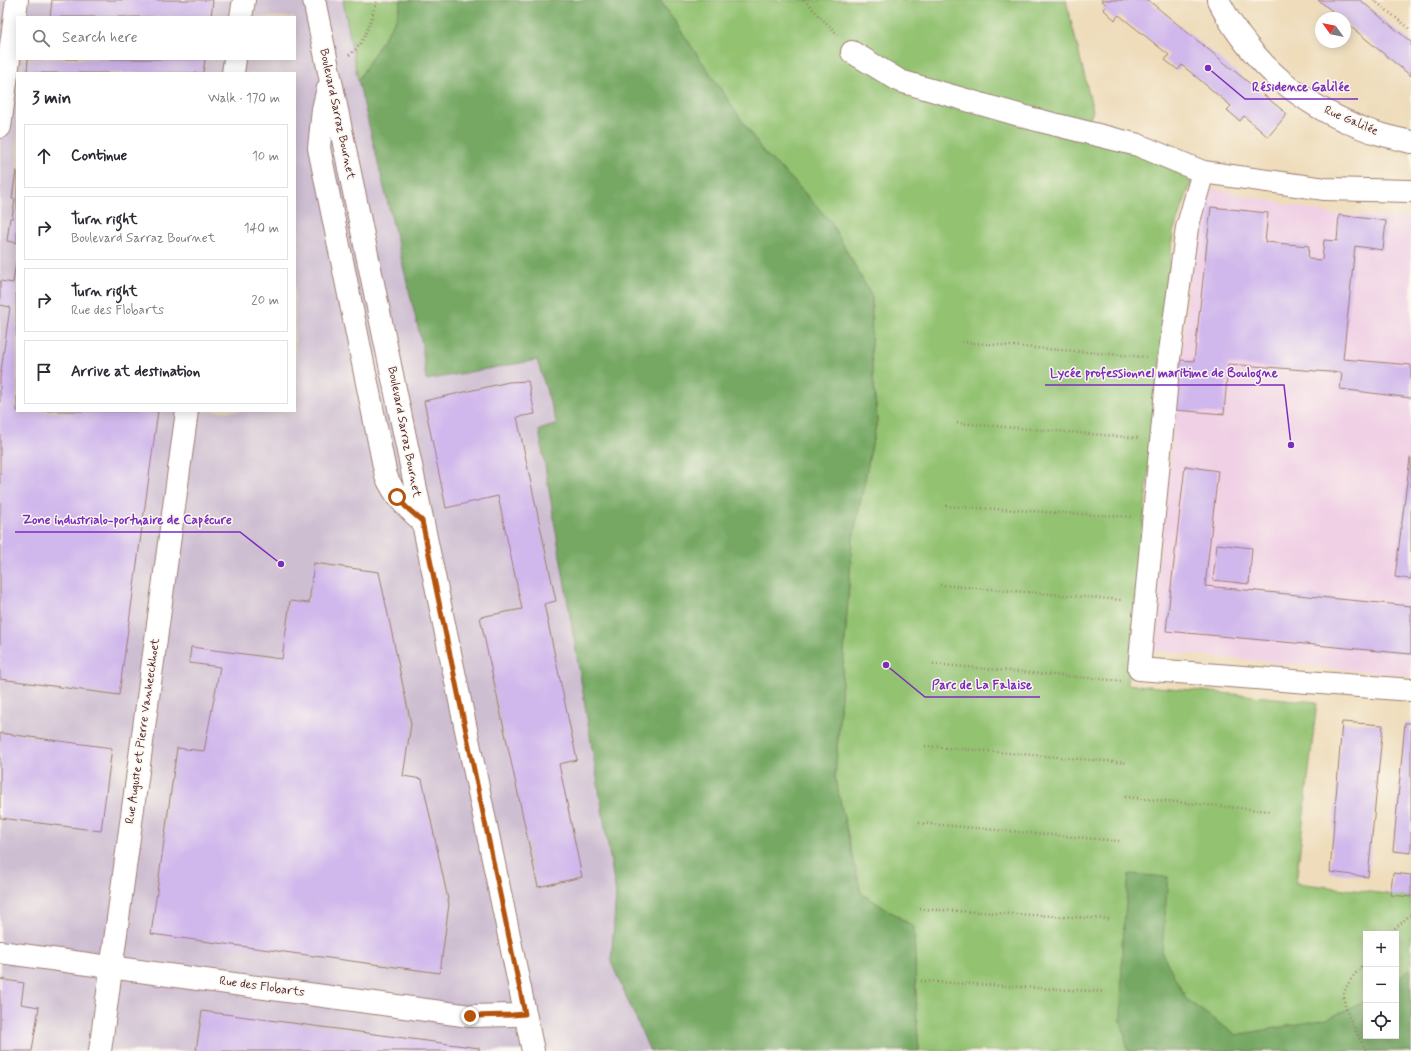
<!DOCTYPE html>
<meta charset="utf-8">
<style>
:root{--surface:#fff;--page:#f2f2f3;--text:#2b2b33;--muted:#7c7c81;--line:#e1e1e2}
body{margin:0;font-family:Mynerve,sans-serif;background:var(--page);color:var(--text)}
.controls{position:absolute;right:12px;bottom:12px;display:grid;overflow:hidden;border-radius:0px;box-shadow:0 2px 10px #0003}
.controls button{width:36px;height:36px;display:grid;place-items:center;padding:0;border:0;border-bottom:1px solid var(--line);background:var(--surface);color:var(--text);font:20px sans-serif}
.compass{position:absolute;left:1315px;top:12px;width:36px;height:36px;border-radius:50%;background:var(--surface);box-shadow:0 2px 10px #0003;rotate:303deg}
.stop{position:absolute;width:12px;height:12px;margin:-9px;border:3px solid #b45309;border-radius:50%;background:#fff}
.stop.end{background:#b45309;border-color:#fff;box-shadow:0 1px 4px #0008}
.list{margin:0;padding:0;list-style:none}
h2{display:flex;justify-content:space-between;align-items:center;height:52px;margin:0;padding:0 16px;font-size:17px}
h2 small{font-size:13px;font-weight:400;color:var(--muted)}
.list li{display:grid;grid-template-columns:26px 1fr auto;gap:12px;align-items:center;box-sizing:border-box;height:64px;margin:0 8px 8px;padding:0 8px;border:1px solid var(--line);border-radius:0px}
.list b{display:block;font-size:15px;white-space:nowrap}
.list p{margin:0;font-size:13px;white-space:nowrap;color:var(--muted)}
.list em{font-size:13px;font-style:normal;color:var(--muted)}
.icon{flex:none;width:22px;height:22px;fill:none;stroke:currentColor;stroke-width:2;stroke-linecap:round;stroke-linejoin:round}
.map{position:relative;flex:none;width:1411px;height:1051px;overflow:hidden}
.search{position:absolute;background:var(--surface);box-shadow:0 2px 10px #0003;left:16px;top:16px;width:280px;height:44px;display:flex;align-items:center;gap:10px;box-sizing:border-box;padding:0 14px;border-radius:0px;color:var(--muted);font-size:15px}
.panel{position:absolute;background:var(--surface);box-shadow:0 2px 10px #0003;left:16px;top:72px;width:280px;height:340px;border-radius:0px}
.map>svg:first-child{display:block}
.built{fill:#f0d0e5}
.industrial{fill:#cebed2;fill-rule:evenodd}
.green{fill:#93c271;stroke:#6e704e;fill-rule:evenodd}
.forest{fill:#76a863;stroke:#606447}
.building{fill:#d0b7ec}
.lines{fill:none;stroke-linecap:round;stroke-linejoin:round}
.minor-casing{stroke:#9c7e72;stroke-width:24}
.path{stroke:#9c7e72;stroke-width:2.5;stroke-dasharray:1 3;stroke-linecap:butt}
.minor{stroke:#fff;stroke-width:22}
.route{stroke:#b45309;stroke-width:5}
.labels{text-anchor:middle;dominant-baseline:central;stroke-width:3;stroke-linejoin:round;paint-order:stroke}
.street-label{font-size:12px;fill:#4a1f2b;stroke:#fbf7ec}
.leader{fill:none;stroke:#7b2cbf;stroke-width:1.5}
.callout-dot{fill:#7b2cbf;stroke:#fbf7ec;stroke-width:1.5}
.callout-label{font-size:13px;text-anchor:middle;font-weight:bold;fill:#7b2cbf;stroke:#fbf7ec;stroke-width:3;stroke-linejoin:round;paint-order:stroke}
</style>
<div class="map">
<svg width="1411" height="1051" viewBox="0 0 1411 1051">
<rect width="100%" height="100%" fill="#fbf7ec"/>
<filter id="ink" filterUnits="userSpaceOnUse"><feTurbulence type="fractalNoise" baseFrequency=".025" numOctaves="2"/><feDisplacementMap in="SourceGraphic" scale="8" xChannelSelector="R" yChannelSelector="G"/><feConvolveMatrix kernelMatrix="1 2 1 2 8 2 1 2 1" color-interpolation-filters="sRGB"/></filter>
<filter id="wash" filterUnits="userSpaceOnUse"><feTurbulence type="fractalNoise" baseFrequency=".012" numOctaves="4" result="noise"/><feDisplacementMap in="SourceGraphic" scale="16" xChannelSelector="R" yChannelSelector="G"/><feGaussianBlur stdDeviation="0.9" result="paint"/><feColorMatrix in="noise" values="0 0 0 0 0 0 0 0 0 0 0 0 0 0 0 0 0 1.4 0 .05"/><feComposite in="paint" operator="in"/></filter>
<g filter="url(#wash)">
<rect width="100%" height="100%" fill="#eedcba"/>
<path class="built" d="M1212 188 1332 214 1411 218V676L1149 650 1194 239Z"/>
<path class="industrial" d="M0 0H343L358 80 422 344 426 379 537 360 557 424 539 430 584 699 616 894 611 962 650 1051H0ZM17 17H295V59H17ZM17 73H295V411H17Z"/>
<path class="green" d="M343 0H401L397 17 358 80Z
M660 0H1066L1093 111 1083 131 1195 172 1173 232 1127 684 1317 702 1296 883 1411 897V1051H919L917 1026 914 927 861 893 835 778 852 543 877 420 871 353 872 297 830 221 789 176 764 153ZM1366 934H1396V1036H1366Z"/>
<path class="forest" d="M401 0H660L764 153 789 176 830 221 872 297 871 353 877 420 852 543 835 778 861 893 914 927 917 1026 919 1051H650L611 962 616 894 584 699 539 430 557 424 537 360 426 380 422 344 358 80 397 17Z
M1129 874 1168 877 1162 953 1187 1000 1236 1035 1327 1019 1366 1001V1036H1396V982L1411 967V1051H1128L1121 1020 1122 944Z"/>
<g id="blocks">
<path class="building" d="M52 0H213L211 17H50Z
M1101 0H1148L1287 114 1268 137 1244 116 1240 121 1227 110 1231 106 1182 65 1178 70 1165 60 1169 55 1119 15 1115 20 1103 9 1107 5Z
M1318 0H1360L1411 42V76L1345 22V18H1341Z
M28 59H205L203 73H27Z
M16 171H17V243L7 241 10 218H12L15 199H12Z
M1211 207 1268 213 1265 242 1309 246 1308 259 1322 260 1324 240 1337 241 1339 215 1386 221 1383 250 1355 246 1343 359 1411 365V398L1340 389 1342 373 1228 364 1224 414 1175 410 1180 360 1194 361Z
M16 261 17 411H158L119 695 0 679V378L10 307 0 305V281L13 283Z
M528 381 535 414 517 417 556 601 544 604 577 760 559 764 582 877 538 887 480 617 522 609 498 496 446 508 424 401 509 382Z
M1410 458H1411V579L1395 577Z
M1185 466 1218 471 1205 586 1411 606V654L1166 631Z
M1217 544 1252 548 1249 584 1213 580Z
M314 563 379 572 411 724 403 776 422 779 449 904 440 973 151 934 177 748 204 751 220 667 189 663 191 647 282 659 290 601 309 603Z
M1342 722 1383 725 1368 877 1330 872Z
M1405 723H1411V853L1393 851Z
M0 733 112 748 101 831 0 818Z
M1393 873 1411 875V897L1390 895Z
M0 979 24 983 21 1004 39 1007 32 1051H0Z
M202 1011 479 1048V1051H196Z"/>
</g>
</g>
<g filter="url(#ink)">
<use href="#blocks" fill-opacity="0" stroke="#9c7e72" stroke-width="1"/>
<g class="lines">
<g class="minor-casing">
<path id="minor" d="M314 0 533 1051
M1218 0C1246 55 1293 99 1350 123 1369 132 1390 137 1411 142
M241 17 244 0
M852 52 900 81 1033 119 1138 145 1203 172 1325 189 1411 191
M233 73 235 59
M328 88 323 109 319 148 386 476C395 496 405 506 422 521
M0 127 17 0
M1203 172 1187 228 1169 359 1139 669 1411 690
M0 952 470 1016 513 1015 525 1014
M100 1051 187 411"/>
</g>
<path class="path" d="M804 0 838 35
M1374 0 1411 30
M349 55C366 44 371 18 377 0
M962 342 1146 357
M957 423 1139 438
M946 506 1131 517
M940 585 1123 600
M933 664 1121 681
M925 746 1128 763
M1125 797 1269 811
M919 823 1119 841
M920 909 1110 919
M1389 934 1411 914
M1366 960C1360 969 1345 984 1344 994 1342 1011 1359 1035 1366 1051
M921 981 1105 992"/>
<use href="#minor" class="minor"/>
</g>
</g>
<g class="lines" filter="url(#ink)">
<path class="route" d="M397 497 406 507 422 521 525 1014 512 1015 470 1016"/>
</g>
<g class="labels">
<g class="street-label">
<text transform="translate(337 114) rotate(78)">Boulevard Sarraz Bournet</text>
<text transform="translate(1351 121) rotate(23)">Rue Galilée</text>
<text transform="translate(404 432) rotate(79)">Boulevard Sarraz Bournet</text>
<text transform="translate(143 731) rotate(-82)">Rue Auguste et Pierre Vanheeckhoet</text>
<text transform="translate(262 987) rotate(8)">Rue des Flobarts</text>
</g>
</g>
<path class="leader" d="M1208 68L1245 99H1358M1291 445L1284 385H1045M281 564L240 532H15M886 665L925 697H1040"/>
<g class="callout-dot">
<circle cx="1208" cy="68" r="4"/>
<circle cx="1291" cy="445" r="4"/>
<circle cx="281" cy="564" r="4"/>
<circle cx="886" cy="665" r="4"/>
</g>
<g class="callout-label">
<text x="1301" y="91">Résidence Galilée</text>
<text x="1164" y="377">Lycée professionnel maritime de Boulogne</text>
<text x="127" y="524">Zone industrialo-portuaire de Capécure</text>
<text x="982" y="689">Parc de La Falaise</text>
</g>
</svg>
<div class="controls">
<button>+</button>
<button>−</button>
<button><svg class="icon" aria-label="locate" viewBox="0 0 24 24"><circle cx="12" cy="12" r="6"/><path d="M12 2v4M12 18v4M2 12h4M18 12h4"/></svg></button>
</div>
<svg class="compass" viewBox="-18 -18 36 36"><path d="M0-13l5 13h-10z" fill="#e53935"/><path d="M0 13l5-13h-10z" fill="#7c7c81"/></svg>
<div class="stop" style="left:397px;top:497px"></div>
<div class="stop end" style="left:470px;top:1016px"></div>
<div class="search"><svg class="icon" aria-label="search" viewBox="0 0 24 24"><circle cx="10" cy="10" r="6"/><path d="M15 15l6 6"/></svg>Search here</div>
<section class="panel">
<h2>3 min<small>Walk · 170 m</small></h2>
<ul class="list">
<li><svg class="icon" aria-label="ahead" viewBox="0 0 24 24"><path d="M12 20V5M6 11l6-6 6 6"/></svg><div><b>Continue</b></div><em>10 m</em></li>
<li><svg class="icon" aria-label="right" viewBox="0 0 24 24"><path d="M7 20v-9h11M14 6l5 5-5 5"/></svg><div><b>Turn right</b><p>Boulevard Sarraz Bournet</p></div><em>140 m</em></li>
<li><svg class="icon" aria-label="right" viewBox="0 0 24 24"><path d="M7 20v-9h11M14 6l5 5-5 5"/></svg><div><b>Turn right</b><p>Rue des Flobarts</p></div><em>20 m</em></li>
<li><svg class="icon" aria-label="arrive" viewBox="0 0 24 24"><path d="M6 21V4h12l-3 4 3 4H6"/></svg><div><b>Arrive at destination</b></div></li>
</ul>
</section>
</div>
